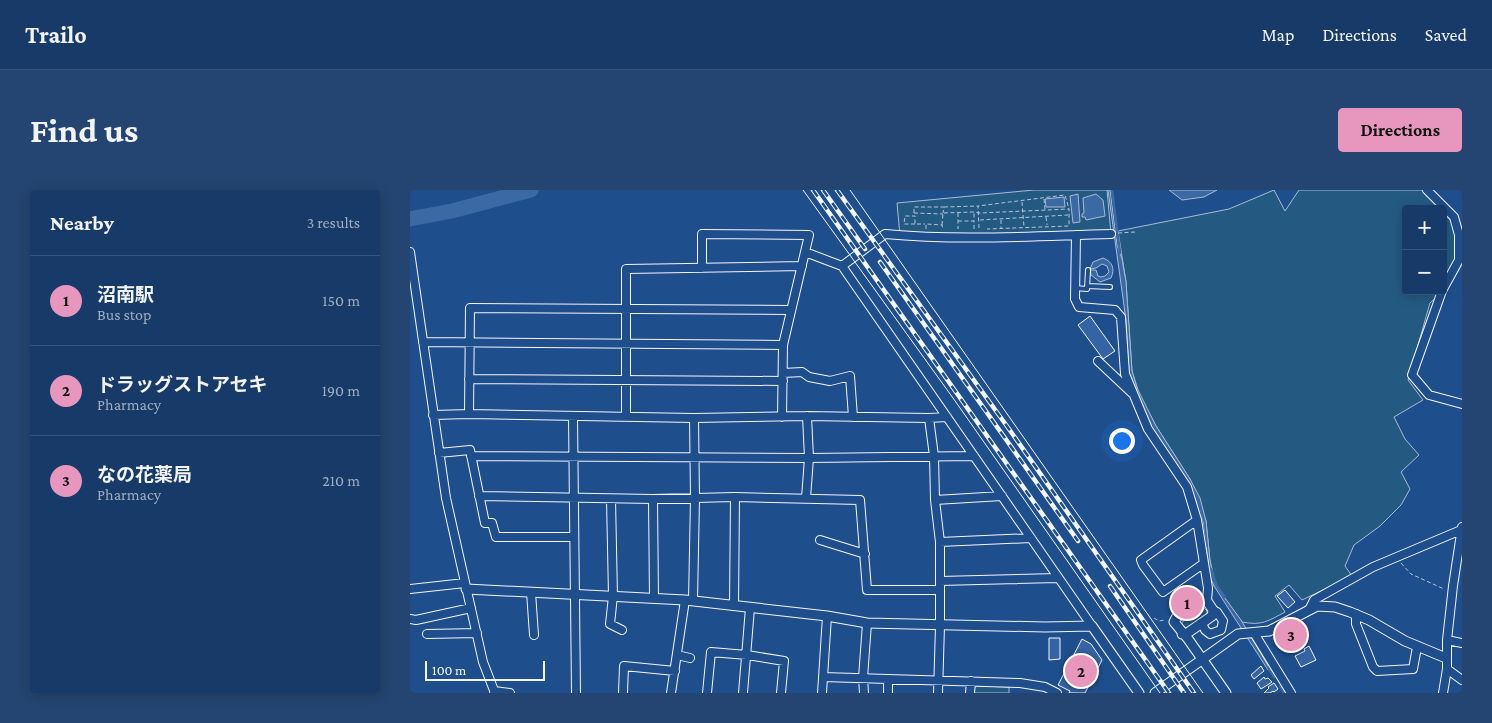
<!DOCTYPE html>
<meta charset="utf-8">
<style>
:root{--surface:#173a69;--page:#244571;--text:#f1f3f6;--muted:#9eadc0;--line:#36547d;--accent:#e797bd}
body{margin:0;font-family:"Crimson Pro","Noto Sans JP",serif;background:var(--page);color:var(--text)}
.controls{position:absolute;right:15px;top:15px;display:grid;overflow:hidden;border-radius:5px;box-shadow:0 2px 12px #0003}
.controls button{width:45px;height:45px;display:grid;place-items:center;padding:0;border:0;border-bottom:1px solid var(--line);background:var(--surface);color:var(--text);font:25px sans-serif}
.scale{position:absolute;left:15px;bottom:12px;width:120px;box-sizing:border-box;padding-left:5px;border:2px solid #f2f6ff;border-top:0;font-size:14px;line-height:18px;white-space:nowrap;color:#f2f6ff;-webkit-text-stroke:4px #1f4e8c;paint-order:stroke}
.you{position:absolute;left:711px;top:250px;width:18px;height:18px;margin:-12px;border:4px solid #fff;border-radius:50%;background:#1a73e8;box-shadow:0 0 0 8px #1a73e833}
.badge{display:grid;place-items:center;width:32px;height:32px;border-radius:50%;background:var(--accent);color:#111;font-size:16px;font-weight:700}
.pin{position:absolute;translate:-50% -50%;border:2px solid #fff;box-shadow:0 1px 5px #0006}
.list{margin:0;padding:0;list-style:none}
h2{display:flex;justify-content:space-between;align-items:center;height:65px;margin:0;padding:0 20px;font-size:21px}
h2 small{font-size:16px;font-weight:400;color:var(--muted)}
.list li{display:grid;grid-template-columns:32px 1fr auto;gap:15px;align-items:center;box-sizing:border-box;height:90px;padding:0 20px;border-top:1px solid var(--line)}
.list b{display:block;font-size:19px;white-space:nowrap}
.list p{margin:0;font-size:16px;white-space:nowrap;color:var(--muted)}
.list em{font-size:16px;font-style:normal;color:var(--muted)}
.map{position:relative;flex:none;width:1052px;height:503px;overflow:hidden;border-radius:5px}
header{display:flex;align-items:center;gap:30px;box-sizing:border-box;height:70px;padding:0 25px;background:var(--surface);border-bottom:1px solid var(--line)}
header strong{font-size:24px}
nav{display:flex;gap:28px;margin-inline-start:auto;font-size:18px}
.intro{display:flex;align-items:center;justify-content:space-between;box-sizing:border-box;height:120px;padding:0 30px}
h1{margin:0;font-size:35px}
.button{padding:12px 22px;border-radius:5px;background:var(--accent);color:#111;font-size:18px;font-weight:700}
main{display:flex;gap:30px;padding:0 30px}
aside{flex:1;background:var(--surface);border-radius:5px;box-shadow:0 2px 12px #0003}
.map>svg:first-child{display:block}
.green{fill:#245a82;stroke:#a8bbd7}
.water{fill:#3b69a3;stroke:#a8bbd7}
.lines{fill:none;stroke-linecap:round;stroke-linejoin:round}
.stream{stroke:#3b69a3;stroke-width:2.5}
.river{stroke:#3b69a3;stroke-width:15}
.building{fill:#3563a3;stroke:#f2f6ff}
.service-casing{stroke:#f2f6ff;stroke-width:6}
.minor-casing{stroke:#f2f6ff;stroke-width:10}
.tertiary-casing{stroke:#f2f6ff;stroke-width:11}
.path{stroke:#b3c4dc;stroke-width:1;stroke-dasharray:4 2.5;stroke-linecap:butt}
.service{stroke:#1f4e8c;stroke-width:4}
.minor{stroke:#1f4e8c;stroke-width:8}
.tertiary{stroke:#1f4e8c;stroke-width:9}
.tram{stroke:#f2f6ff;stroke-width:1}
.rail-casing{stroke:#f2f6ff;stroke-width:4.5}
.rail{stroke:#1f4e8c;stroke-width:2.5;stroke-dasharray:8;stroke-linecap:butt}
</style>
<header>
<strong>Trailo</strong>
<nav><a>Map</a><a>Directions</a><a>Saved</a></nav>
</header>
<div class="intro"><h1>Find us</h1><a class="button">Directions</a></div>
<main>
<aside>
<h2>Nearby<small>3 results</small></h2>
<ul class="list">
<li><span class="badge">1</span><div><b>沼南駅</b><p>Bus stop</p></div><em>150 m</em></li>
<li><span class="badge">2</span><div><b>ドラッグストアセキ</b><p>Pharmacy</p></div><em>190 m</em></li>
<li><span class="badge">3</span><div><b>なの花薬局</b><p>Pharmacy</p></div><em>210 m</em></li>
</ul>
</aside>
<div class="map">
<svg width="1052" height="503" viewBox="0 0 1052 503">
<rect width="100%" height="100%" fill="#1f4e8c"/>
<path class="green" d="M624 0H697L701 44 490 46 487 13Z
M864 0 875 21 889 0H1018L1032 19H996V101H1033L1020 113 998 190 1013 210 984 227 995 249 1009 265 991 282 1000 299 991 315 970 336 944 355 935 376 942 386 892 410 879 395 865 406 875 422C858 431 852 436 832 432L806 396 800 371 796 331 780 289 746 236 730 206 722 181 716 92 708 41 819 19Z
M1033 21 1046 38 1049 70 1033 100Z
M794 418 797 421V425L777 439 773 438 771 435C774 427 786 419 794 418Z
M567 496 599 497V503H564V498Z"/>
<path class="water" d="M698 0H700L707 55 712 69 716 92 722 181 727 198 746 236 780 289 790 308 796 331 800 371 806 396 831 430 860 479 858 480 804 396 800 387 793 332 789 318 777 291 742 238 719 184 716 130Z
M759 0H807L794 7 772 10Z
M668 4 670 32 663 33 660 6Z
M686 4 693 10 695 26 676 30 675 27H672V24L674 23 673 8Z
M654 7 655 17H636L635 9Z
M693 68C703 72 705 79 701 88L690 92 681 85 680 80H686L688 86 691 87 695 86 699 82 697 76 692 74 686 78 680 79 683 72Z"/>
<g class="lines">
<path class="stream" d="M702 0 710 63
M788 313 796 356
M801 379 807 396 815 407
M858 477 864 487
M870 496 874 503"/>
<path class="river" d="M0 29 42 21 121 0"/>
</g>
<path class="building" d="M680 126 705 161 693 169 668 135Z
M875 400 885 412 878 418 867 406Z
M884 440 887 445 878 450 875 444Z
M639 448H650V469L639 470Z
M672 449 681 454 692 470 675 503H659L660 501 648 495Z
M899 456 906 470 891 477 885 466 895 461 894 459Z
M851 476 854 481 844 489 841 485Z
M854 487 855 489 858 488 862 492 851 499 847 493Z
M864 493 868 499 864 502 863 501 860 503H854L859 498 858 497Z"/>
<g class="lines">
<g class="service-casing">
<path id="service" d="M677 96 700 97
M665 98 677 99 678 80"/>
</g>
<g class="minor-casing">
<path id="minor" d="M1017 0 1044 27 1049 45V70L1033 99
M666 45 665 109 669 117 705 120 711 127 715 184 738 239 777 297 787 330 798 398 797 411
M0 62 36 308 73 472 85 503
M395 62 432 76 682 436
M432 76 475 44C550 51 625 46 701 44
M292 78V44L399 45 373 155 372 227
M1032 101 1002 185 1019 205 1052 214
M13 152 373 155
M688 171 722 203
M373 183 392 182 399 187 420 191 440 186 443 227
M59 189 373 191
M59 224 60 118 380 120
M23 225 59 224 284 228 397 226 519 228 537 227
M163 226 166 503
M216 227V79L392 76
M519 228 524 266 525 310 530 352V436L528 503
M29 263 60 260 75 333H82L86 347H164
M61 266 399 268 564 266
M69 306 243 309 325 307 450 310 457 400H530
M396 308 399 268 397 226
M201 309 203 406 200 434 212 440
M243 309 244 408
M525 310 592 306
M787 330 731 370 733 375 753 402 793 374
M410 350 455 364
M530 352 621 348
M530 391 648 388
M0 399 55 393
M121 402 124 445
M283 411 285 308 284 228
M324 416 325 307
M900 418 904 410 963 377 1051 340
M946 424V434L963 477 967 481 1003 479 1007 457
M0 429 6 430 61 418
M792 433 795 440 800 444 811 440 813 431 807 422 803 420
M844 443 881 503
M17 444 67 443
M1037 450 1052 453
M267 465 280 468
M1037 479 1052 490
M413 487 610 493 635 497 647 503
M478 490V503
M84 501 100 503
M213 503 214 476 265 481
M261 503 275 410
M297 503 301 462 337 465 374 471 371 503
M333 503 340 418
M412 503 417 426
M454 503 453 488 457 433
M560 503 561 491
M1033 503 1037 479V450L1043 396 1052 337"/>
</g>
<g class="tertiary-casing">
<path id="tertiary" d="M56 399 275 410 417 426 457 433 635 437 682 436 729 503
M772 444H776L802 426 803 420 797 411H790L766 428 764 432 778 449 816 503
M745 503 828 444 859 441 907 416 925 417 940 422 959 430 995 451 1036 468"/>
</g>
<path class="path" d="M634 9 635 20
M612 12 614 37
M534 17 568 16
M504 23V17H534L533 23
M504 23 533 24
M548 23V39
M636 27 637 35
M570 30 658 25
M591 30V38
M548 31H564V23
M505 34H494L495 26H505V34H515
M532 35 533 23 563 22 570 23 659 19V36L577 39
M569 38 568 16 655 5 659 19
M516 39V34L532 35 533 39
M564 39V31
M708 43 725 42
M991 373 1001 384 1034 399
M744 428 749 431 755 430"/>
<use href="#service" class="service"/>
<use href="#minor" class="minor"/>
<use href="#tertiary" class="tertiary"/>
<path class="tram" d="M393 0 543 208 750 503
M440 0 793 503"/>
<g class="rail-casing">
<path id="rail" d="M403 0 759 503
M413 0 455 59
M427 0 599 239 784 503
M470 72 668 351
M700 396 774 503"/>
</g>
<use href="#rail" class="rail"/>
</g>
</svg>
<div class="controls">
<button>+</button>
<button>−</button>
</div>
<div class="scale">100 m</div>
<div class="you"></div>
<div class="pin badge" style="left:777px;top:413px">1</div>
<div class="pin badge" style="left:671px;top:481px">2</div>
<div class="pin badge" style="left:881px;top:445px">3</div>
</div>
</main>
